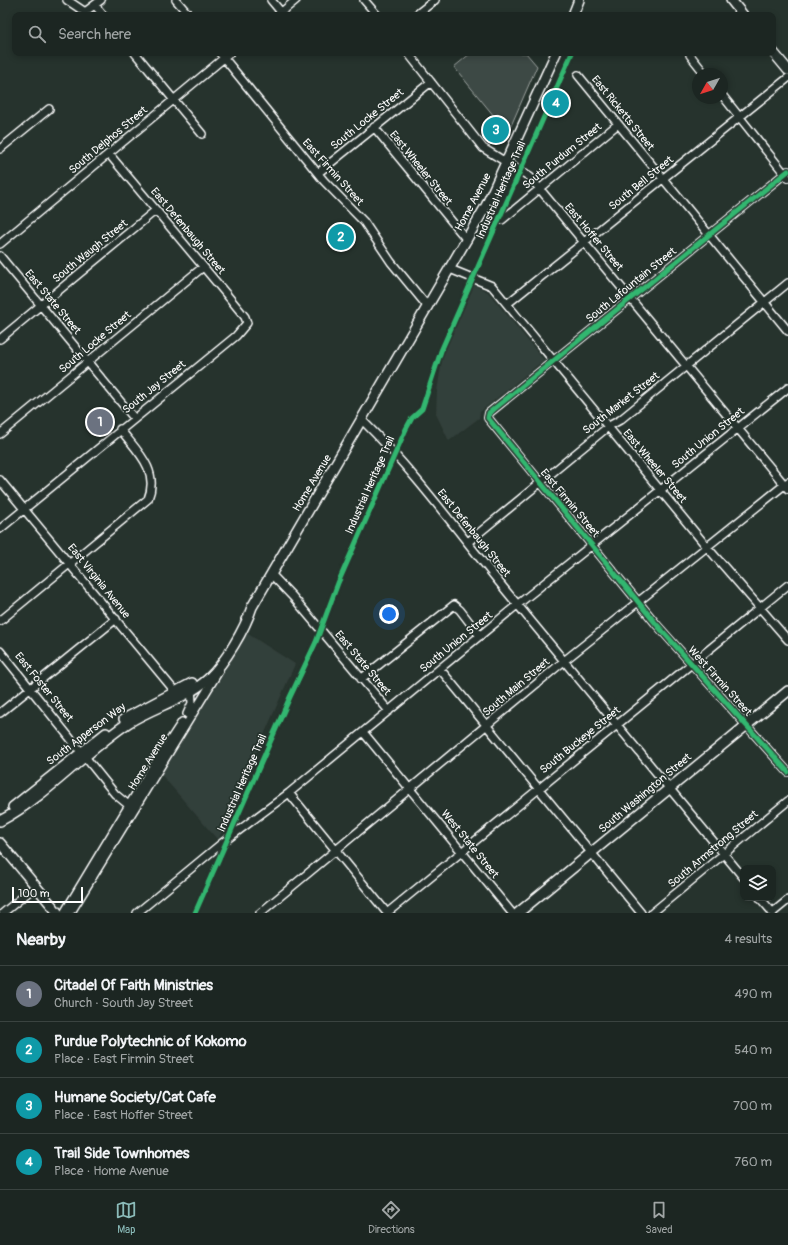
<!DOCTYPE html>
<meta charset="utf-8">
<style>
:root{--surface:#1c2622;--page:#29322f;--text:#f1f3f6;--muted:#a0a5a5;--line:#3a4340;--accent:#8bbbb9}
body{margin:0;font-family:Pangolin,sans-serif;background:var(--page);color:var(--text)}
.controls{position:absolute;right:12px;bottom:12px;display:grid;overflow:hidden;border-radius:8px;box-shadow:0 2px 6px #0003}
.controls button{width:36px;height:36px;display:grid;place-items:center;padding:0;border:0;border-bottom:1px solid var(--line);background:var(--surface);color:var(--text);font:20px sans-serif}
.compass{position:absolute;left:692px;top:68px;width:36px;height:36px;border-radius:50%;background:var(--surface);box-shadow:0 2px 6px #0003;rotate:231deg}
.scale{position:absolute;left:12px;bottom:10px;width:71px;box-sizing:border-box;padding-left:4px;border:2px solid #fff;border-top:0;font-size:11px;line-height:14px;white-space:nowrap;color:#fff;-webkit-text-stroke:3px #26332d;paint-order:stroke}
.you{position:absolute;left:389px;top:614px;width:14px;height:14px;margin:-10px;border:3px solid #fff;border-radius:50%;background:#1a73e8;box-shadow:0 0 0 6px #1a73e833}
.badge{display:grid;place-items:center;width:26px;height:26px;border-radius:50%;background:var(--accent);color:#fff;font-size:13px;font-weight:700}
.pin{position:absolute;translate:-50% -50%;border:2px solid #fff;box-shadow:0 1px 4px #0006}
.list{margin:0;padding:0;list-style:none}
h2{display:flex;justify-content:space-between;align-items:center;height:52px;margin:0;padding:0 16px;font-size:17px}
h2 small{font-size:13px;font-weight:400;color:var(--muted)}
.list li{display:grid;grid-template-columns:26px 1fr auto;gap:12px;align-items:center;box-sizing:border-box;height:56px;padding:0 16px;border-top:1px solid var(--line)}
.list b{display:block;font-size:15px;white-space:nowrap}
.list p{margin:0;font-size:13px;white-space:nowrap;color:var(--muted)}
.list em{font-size:13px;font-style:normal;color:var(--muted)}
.icon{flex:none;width:22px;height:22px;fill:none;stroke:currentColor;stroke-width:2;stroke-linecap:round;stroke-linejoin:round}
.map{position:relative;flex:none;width:788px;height:913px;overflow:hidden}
.search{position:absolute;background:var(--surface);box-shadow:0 2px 6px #0003;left:12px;right:12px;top:12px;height:44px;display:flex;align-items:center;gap:10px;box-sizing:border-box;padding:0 14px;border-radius:8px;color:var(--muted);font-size:15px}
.sheet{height:276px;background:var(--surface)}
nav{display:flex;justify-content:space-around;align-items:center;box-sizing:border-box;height:56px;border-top:1px solid var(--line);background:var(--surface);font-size:11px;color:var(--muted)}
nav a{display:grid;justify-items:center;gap:2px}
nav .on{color:var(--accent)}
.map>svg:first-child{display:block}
.built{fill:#333f3a}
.green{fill:#3e4944;stroke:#9ea4a2}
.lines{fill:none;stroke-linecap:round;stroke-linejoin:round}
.minor-casing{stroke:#fff;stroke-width:10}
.major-casing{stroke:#fff;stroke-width:12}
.minor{stroke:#26332d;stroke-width:7}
.major{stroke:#26332d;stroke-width:9}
.cycleway-casing{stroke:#26332d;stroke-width:8}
.cycleway{stroke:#33b770;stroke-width:5}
.labels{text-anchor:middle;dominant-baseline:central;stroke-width:3.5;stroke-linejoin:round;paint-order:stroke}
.street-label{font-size:11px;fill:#fff;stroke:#26332d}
</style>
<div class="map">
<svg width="788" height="913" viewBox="0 0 788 913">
<rect width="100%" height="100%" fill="#26332d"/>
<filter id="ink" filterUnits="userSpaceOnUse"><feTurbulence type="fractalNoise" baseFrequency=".025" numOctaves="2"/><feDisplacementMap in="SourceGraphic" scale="8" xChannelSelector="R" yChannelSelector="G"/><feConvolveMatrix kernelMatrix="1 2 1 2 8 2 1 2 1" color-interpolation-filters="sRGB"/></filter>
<g filter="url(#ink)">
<path class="built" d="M472 284 488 292 544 360 480 412 479 418 449 441 436 414 437 391 444 348Z
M245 632 295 664 219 838H216L159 772Z"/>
<path class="green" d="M471 53H526L537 66 510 128 498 114 494 116 454 67Z"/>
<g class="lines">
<g class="minor-casing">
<path id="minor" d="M67 0 85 12 101 0
M176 0 189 15
M271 0 281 12
M364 0 377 15
M95 5 103 15
M278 15 296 0
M416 15 435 0
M135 53 202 134
M220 53 324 181 364 222 391 262 428 307
M408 53 483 148 530 177 539 188 788 489
M690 55 705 74
M578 75 788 331
M722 95 788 178
M374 127 467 240
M0 149 49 109
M788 171 489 413 488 418 657 625 788 772
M318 173 431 82
M502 220 618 124
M0 244 230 53
M0 256 134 418
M450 269 492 286 707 547 788 640
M507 304 788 78
M0 339 156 210
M363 421C418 475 463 539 512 598 589 692 666 784 743 877
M0 434 203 267
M0 480 178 695
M0 529 236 336 247 323 245 317 227 295 109 154
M468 542 609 426 620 420 788 283
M272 575 293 597 389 711
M0 621 148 499C160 470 136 450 120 429
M0 651 115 794 132 808
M440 669 641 913
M361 679 454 605 460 610 480 636
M0 713 116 619
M187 714 192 703 191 687
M363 732 512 913
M289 793 387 913 788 585
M760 898 773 913
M3 913 36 886
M64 913 146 777 182 722
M68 913 73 909 219 671
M137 913 222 843 289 793 517 605 788 388
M260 913 564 661 788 482
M652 913 788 801
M772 913 788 900"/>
</g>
<g class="major-casing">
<path id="major" d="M731 0 743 15
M573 15 579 0
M773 52 788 70
M124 719 192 683
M13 807 106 733
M0 821C47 796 83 753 128 723 153 707 186 699 208 679 225 663 245 629 252 607L486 206 556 53
M0 843 58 913
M518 913 788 691"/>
</g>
<use href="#minor" class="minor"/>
<use href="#major" class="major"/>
<g class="cycleway-casing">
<path id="cycleway" d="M788 171 489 413 488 418 657 625 788 772
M195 913 290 697 316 642 338 583 406 429 412 418 422 409 441 351 572 53"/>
</g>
<use href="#cycleway" class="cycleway"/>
</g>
</g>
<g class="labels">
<g class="street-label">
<text transform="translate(623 113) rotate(51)">East Ricketts Street</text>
<text transform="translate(367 119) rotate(-39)">South Locke Street</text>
<text transform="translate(108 140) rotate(-40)">South Delphos Street</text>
<text transform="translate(562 156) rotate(-39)">South Purdum Street</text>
<text transform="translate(421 168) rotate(51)">East Wheeler Street</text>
<text transform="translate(333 172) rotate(48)">East Firmin Street</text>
<text transform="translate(641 183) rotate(-39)">South Bell Street</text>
<text transform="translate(501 190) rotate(-66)">Industrial Heritage Trail</text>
<text transform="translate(473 202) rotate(-62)">Home Avenue</text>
<text transform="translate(188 231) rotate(50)">East Defenbaugh Street</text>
<text transform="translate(594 237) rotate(50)">East Hoffer Street</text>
<text transform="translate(90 251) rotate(-39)">South Waugh Street</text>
<text transform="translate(631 285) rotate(-39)">South Lafountain Street</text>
<text transform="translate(53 302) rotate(50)">East State Street</text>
<text transform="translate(95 342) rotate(-40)">South Locke Street</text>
<text transform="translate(154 387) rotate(-39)">South Jay Street</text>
<text transform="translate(621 403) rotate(-38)">South Market Street</text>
<text transform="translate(708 438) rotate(-39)">South Union Street</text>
<text transform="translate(655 466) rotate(50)">East Wheeler Street</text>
<text transform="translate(312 483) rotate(-59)">Home Avenue</text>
<text transform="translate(370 485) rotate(-66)">Industrial Heritage Trail</text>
<text transform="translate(570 503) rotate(50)">East Firmin Street</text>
<text transform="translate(474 533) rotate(51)">East Defenbaugh Street</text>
<text transform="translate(99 581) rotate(51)">East Virginia Avenue</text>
<text transform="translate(456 642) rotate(-39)">South Union Street</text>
<text transform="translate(363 663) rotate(50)">East State Street</text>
<text transform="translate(720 681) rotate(48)">West Firmin Street</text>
<text transform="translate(44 687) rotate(51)">East Foster Street</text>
<text transform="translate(516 687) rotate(-40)">South Main Street</text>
<text transform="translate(86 734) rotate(-37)">South Apperson Way</text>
<text transform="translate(580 740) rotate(-39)">South Buckeye Street</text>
<text transform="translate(148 762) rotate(-58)">Home Avenue</text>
<text transform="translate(242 783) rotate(-66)">Industrial Heritage Trail</text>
<text transform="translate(645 793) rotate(-40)">South Washington Street</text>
<text transform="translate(470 844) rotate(51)">West State Street</text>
<text transform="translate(713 849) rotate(-40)">South Armstrong Street</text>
</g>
</g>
</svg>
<div class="controls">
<button><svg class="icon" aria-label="layers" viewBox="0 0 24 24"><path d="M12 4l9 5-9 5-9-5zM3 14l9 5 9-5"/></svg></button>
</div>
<svg class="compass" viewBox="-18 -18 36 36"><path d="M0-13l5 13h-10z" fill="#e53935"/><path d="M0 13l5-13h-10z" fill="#a0a5a5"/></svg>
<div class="scale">100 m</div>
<div class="you"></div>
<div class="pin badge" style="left:100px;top:422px;background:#6b7280">1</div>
<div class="pin badge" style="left:341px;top:237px;background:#0f9aa8">2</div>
<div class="pin badge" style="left:496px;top:130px;background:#0f9aa8">3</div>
<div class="pin badge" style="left:556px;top:103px;background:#0f9aa8">4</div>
<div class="search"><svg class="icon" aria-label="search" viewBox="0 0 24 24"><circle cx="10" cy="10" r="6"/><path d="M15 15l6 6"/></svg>Search here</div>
</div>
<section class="sheet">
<h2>Nearby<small>4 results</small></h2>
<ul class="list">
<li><span class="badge" style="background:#6b7280">1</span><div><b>Citadel Of Faith Ministries</b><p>Church · South Jay Street</p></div><em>490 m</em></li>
<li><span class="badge" style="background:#0f9aa8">2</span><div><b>Purdue Polytechnic of Kokomo</b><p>Place · East Firmin Street</p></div><em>540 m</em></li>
<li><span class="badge" style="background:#0f9aa8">3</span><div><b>Humane Society/Cat Cafe</b><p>Place · East Hoffer Street</p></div><em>700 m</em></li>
<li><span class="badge" style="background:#0f9aa8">4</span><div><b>Trail Side Townhomes</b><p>Place · Home Avenue</p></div><em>760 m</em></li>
</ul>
</section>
<nav>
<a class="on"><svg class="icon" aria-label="map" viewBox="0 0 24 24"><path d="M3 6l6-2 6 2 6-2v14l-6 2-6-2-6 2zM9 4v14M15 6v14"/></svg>Map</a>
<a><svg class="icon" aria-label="directions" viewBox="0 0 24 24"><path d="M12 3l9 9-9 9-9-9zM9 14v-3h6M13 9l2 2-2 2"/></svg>Directions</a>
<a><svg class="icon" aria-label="saved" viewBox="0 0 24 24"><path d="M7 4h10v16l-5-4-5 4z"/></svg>Saved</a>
</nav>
